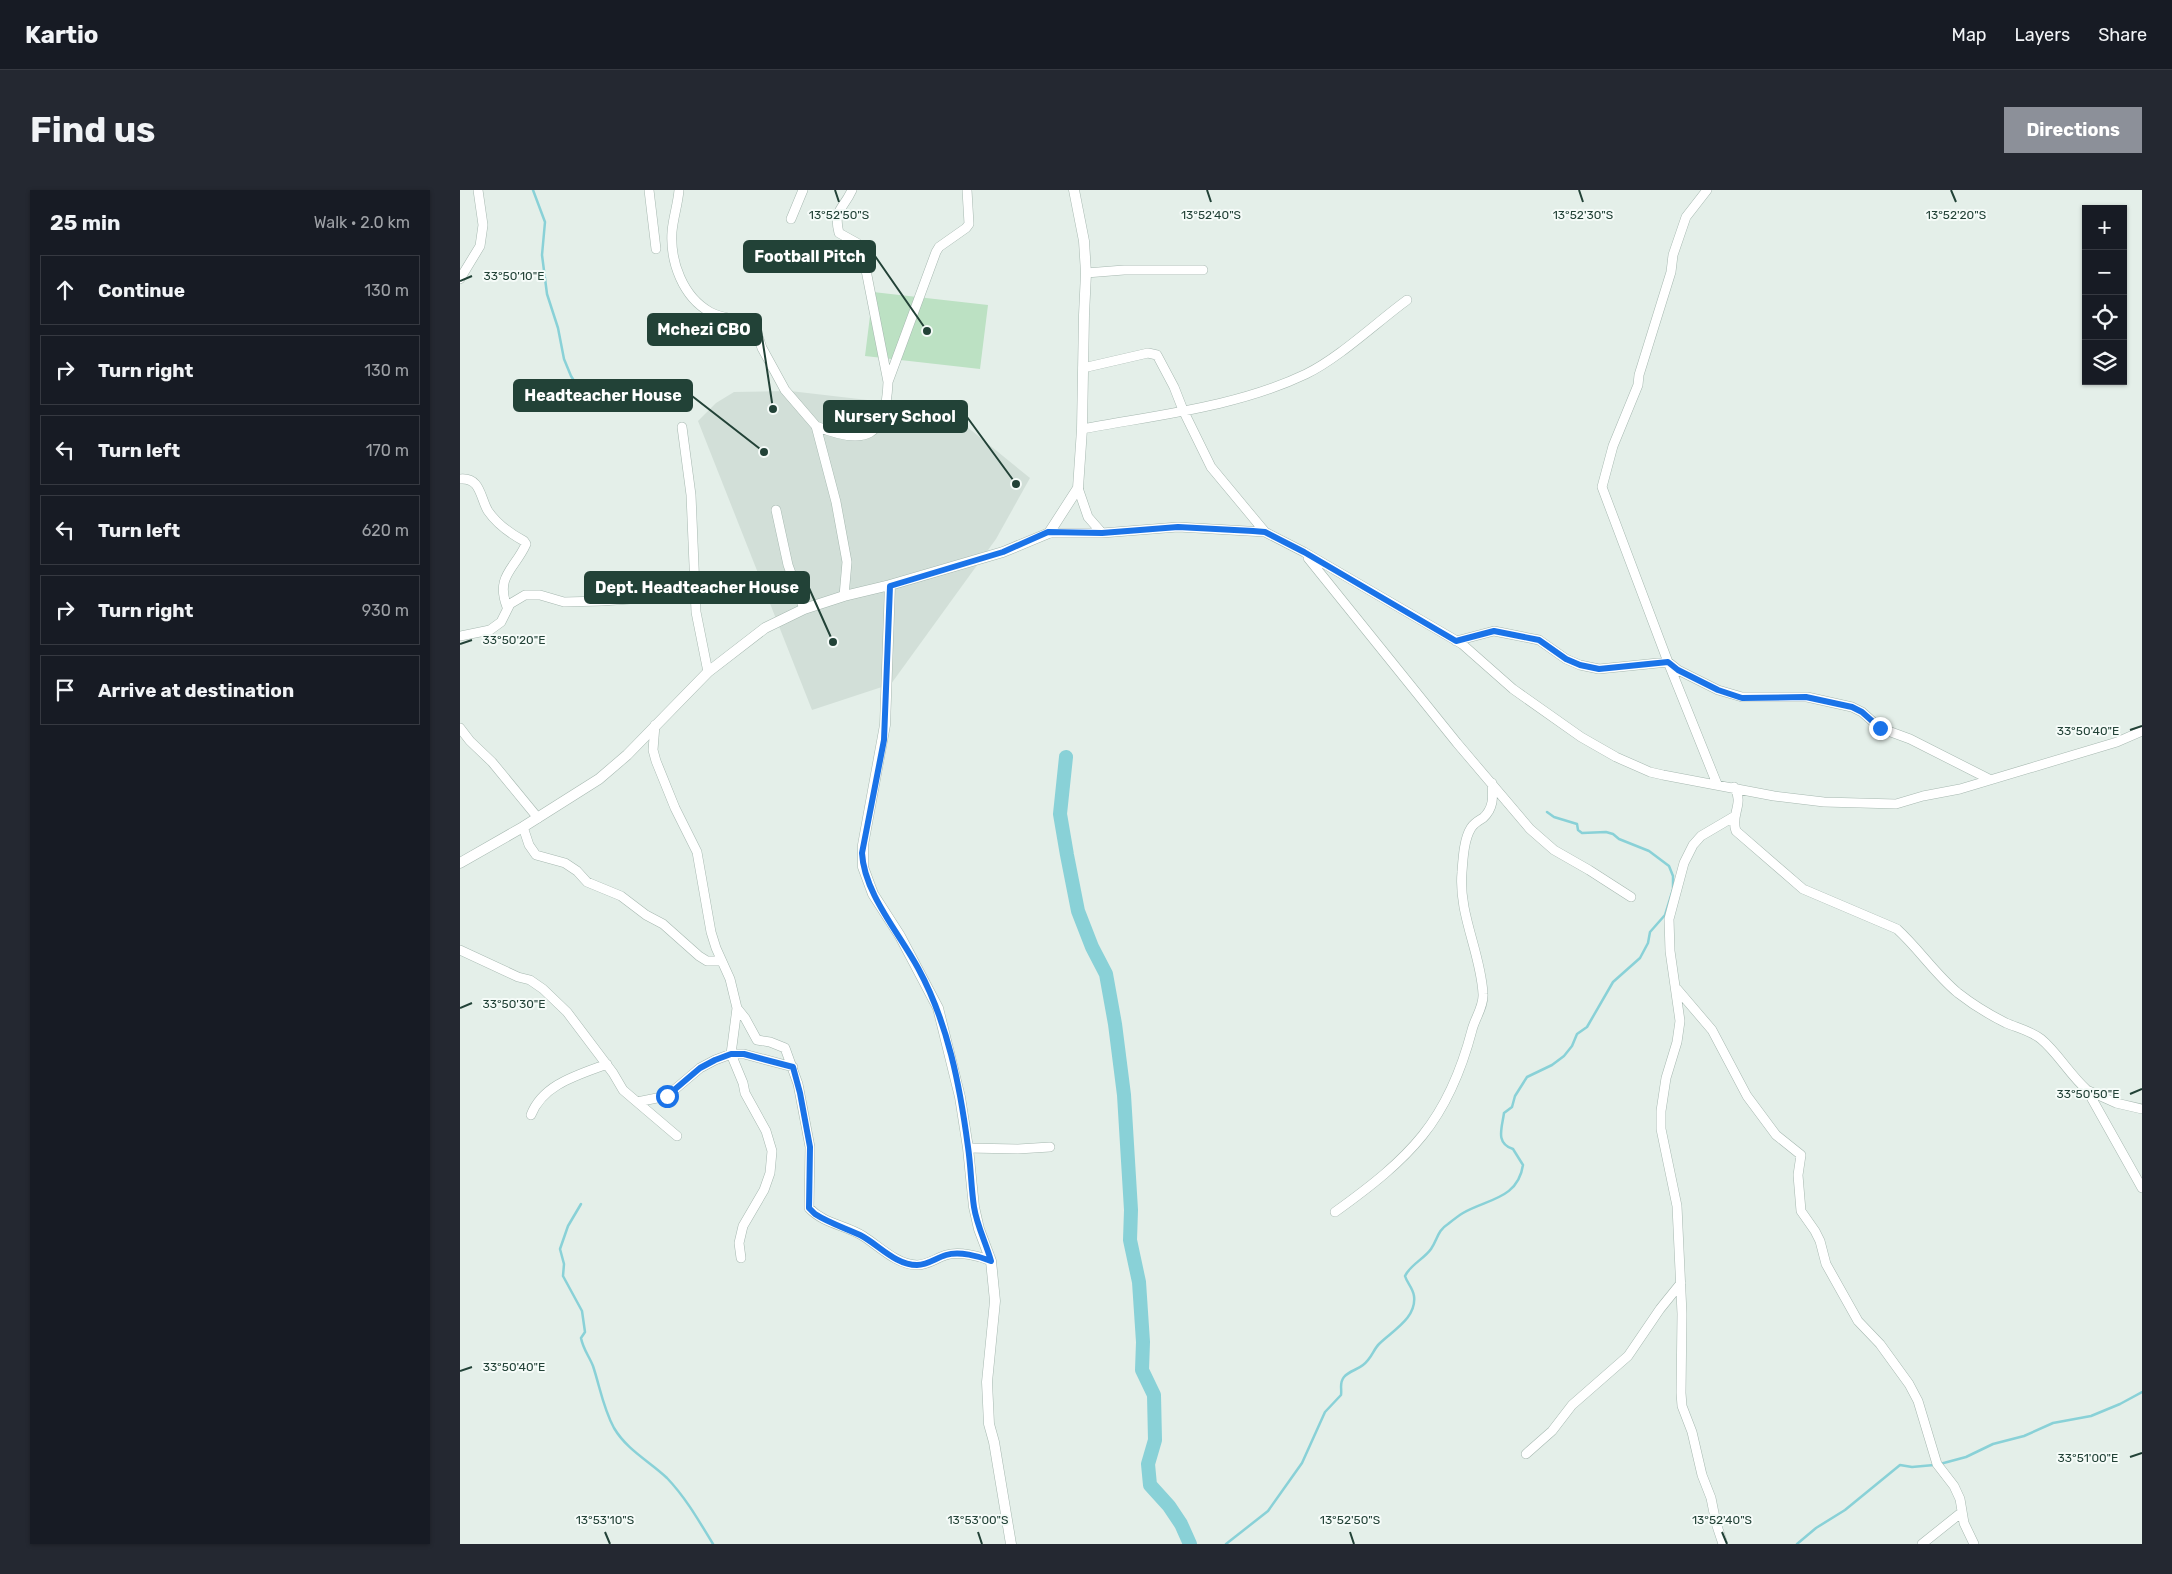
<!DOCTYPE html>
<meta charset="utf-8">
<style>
:root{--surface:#171b24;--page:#242831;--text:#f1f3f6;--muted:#9ea1a6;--line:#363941;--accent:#8c9099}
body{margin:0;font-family:Rubik,sans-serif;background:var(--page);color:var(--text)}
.controls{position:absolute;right:15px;top:15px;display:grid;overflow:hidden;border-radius:0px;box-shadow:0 1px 4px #0004}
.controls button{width:45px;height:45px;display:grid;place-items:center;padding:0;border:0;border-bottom:1px solid var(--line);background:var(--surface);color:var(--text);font:25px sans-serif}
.stop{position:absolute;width:15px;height:15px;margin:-11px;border:4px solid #1a73e8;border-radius:50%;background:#fff}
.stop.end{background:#1a73e8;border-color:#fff;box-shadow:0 1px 5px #0008}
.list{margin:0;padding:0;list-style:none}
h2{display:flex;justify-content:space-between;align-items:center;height:65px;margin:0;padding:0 20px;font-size:21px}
h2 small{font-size:16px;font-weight:400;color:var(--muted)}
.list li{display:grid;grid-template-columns:32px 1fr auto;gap:15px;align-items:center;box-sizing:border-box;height:70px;margin:0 10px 10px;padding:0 10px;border:1px solid var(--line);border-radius:0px}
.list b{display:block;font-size:19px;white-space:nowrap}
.list em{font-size:16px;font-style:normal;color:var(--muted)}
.icon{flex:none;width:28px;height:28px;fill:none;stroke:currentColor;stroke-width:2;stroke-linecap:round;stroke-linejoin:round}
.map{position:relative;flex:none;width:1682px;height:1354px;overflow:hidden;border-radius:0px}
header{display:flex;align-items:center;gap:30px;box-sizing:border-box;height:70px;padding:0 25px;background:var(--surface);border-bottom:1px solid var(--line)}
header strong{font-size:24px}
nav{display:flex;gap:28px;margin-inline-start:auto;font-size:18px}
.intro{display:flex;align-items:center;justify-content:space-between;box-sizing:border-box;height:120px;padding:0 30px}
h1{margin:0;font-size:35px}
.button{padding:12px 22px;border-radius:0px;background:var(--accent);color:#fff;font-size:18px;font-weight:700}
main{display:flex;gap:30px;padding:0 30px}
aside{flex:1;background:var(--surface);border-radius:0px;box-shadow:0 1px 4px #0004}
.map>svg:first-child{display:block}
.built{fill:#d2dfd8}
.pitch{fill:#bce1c3}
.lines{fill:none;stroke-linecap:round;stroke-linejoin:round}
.stream{stroke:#89d1d7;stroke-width:2.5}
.river{stroke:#89d1d7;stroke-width:14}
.minor-casing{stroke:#a6b8b0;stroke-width:10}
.tertiary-casing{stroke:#a6b8b0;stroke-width:11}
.minor{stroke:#fff;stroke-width:9}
.tertiary{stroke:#fff;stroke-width:10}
.route{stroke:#1a73e8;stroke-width:6}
.ticks{fill:none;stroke:#224237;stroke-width:2}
.ticks-label{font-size:12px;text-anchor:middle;fill:#224237;stroke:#f5fbf8;stroke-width:4;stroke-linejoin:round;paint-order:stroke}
.leader{fill:none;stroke:#224237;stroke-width:2}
.callout-dot{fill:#224237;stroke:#f5fbf8;stroke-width:2}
.callout{fill:#224237;stroke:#224237;stroke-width:2}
.callout-label{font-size:16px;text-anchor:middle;font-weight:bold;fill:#fff}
</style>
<header>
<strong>Kartio</strong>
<nav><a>Map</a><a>Layers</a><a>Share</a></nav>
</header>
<div class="intro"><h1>Find us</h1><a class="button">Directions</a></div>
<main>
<aside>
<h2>25 min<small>Walk · 2.0 km</small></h2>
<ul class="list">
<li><svg class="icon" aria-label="ahead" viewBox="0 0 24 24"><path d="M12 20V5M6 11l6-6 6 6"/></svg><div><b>Continue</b></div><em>130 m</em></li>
<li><svg class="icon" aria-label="right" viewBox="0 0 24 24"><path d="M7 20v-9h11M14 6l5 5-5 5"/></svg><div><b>Turn right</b></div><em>130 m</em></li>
<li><svg class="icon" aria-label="left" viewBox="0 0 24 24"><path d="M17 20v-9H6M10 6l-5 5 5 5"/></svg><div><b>Turn left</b></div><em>170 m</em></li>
<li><svg class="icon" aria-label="left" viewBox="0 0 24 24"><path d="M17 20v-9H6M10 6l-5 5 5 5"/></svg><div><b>Turn left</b></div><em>620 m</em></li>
<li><svg class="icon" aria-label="right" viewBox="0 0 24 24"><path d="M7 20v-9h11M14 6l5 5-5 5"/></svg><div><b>Turn right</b></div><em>930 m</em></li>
<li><svg class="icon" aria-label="arrive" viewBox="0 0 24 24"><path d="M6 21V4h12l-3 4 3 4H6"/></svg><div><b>Arrive at destination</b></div></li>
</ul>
</aside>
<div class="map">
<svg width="1682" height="1354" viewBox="0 0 1682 1354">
<rect width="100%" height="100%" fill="#e4efe9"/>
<path class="built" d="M330 201 485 219 570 288 536 349 431 494 352 520 238 231 256 213 274 202Z"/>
<path class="pitch" d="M413 102 528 115 520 179 405 166Z"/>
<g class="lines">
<path class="stream" d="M73 0 85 32 82 65 87 104 98 138 104 169 111 186 118 197
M121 1014 108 1036 100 1059 104 1074 103 1086 122 1121 125 1142 121 1148C123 1159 129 1166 133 1176 140 1197 143 1218 154 1238 167 1260 189 1271 207 1288 226 1308 239 1331 253 1354
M1480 1274 1506 1267 1533 1254 1564 1246 1593 1233 1631 1226 1660 1214 1682 1202
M766 1354 808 1321 842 1273 865 1222 881 1205C882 1198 879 1193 884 1187 889 1181 897 1180 903 1175 912 1168 913 1160 919 1154 932 1141 957 1128 954 1106 953 1098 947 1093 945 1086 950 1075 964 1069 971 1059 978 1049 977 1041 988 1034 993 1030 998 1026 1003 1023 1027 1009 1058 1009 1063 975L1053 959C1035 953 1042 938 1044 923L1052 917 1055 906 1067 887 1092 875 1104 866 1112 856 1117 844 1127 837 1153 792 1180 768 1188 753 1190 742 1205 725 1213 699V686L1209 676 1189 661 1159 649 1153 644 1146 642 1122 643 1118 640 1117 634 1094 627 1087 622
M1337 1354 1356 1338 1385 1320 1440 1275 1452 1277 1474 1275"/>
<path class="river" d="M606 567 600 624 607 665 618 721 632 757 646 784 655 834 664 905 671 1020 670 1050 679 1092 683 1152 682 1180 694 1205 695 1250 688 1274 690 1295 709 1316 721 1334 730 1354"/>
<g class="minor-casing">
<path id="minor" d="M189 0 196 59
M219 0C218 14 213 28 212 42 210 72 223 107 250 122 263 129 277 128 291 133L296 140 302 158 325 200 356 236 376 312 387 372 384 406
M1247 0 1226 27 1213 65 1211 82 1179 185 1178 195 1153 256 1142 297 1208 472 1257 594
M331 29 343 0
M626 83 664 80H743
M0 89 20 56 23 35 18 0
M623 178 688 163 697 165 714 197 723 220 751 277 805 342
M428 192 476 62 479 57 506 38 509 34 507 0
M356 236C406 257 426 247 428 192L403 65 397 53 379 43C373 19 383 20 392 0
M222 237 231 305 236 422 248 482
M622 239C696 225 777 217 846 184 879 168 917 132 947 110
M0 289C21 287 20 308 28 321 37 334 51 344 64 351L66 354C55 379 35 386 47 417
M618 298 628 327 642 343
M316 320 328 375 344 419
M589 343H642L718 337 805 342 844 362 1002 454 1053 499 1121 547 1156 567 1190 582 1203 585 1314 606 1364 612 1436 614 1463 606 1500 599 1657 552 1682 541
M848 368 997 553 1070 639 1094 660 1129 680 1171 707
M0 446 30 440 41 432 50 414 65 405H80L104 412 142 411 170 409 222 399 236 401
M996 451 1034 441 1079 450 1106 469 1120 475 1139 479 1208 472 1218 480 1258 500 1282 507H1347L1392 517 1402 522 1420 538 1450 549 1529 589
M195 535 193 560 196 571 215 618 237 662 251 742 256 758 270 789 277 818 285 828 297 850 310 852 325 858 338 894 350 957 349 1018C364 1034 386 1035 403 1046 419 1056 437 1075 457 1075 468 1075 476 1068 486 1065 499 1061 520 1066 531 1071
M0 538 10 551 32 572 78 628
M1274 597C1285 614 1270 624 1276 641L1343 699 1437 739C1459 759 1475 784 1498 803 1512 814 1530 825 1546 833 1558 838 1571 841 1581 849 1597 862 1610 885 1627 900L1682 998
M63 637 69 655 76 665 105 673 117 681 127 692 161 706 186 725 203 734 239 766 247 771H260
M0 760 58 787 70 790 83 799 107 822 153 883 163 900 177 912 207 906 240 878 255 870 271 864H284L333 877
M1217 799 1252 840 1287 906 1316 945 1341 965 1338 985 1341 1021 1355 1041 1360 1051 1366 1074 1398 1131 1420 1154 1449 1194 1458 1211 1477 1274 1494 1296 1500 1309 1504 1333 1514 1354
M277 818 271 864 283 893 285 903 306 941 312 961 310 983 304 1000 283 1036 279 1053 281 1068
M1627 900 1656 913 1682 919
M177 912 217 946
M71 925C83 894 118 885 147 874
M508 958 558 959 590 957
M875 1022C950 968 988 932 1012 840 1015 828 1024 816 1023 804 1021 763 998 724 1002 682 1003 668 1004 649 1011 638 1014 633 1018 631 1023 628 1034 618 1033 607 1032 593
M1066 1264 1092 1241 1112 1215 1168 1166 1200 1119 1221 1093
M1263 1354 1256 1333 1251 1308 1242 1285 1232 1242 1222 1216 1221 1203 1222 1124 1217 1016 1201 939V921L1206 888 1217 852 1220 831 1210 761 1209 729 1224 673 1233 655 1241 646 1275 626
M1462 1354 1502 1322"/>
</g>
<g class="tertiary-casing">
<path id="tertiary" d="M430 395 425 535 403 655V677L413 704 440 746 478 818 500 907 508 958 514 1017 519 1039 531 1071 535 1111 527 1192 529 1234 534 1252 551 1354
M0 673 63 637 139 589 167 565 248 482 305 438 344 419 384 406 430 395 543 362 589 343 618 298 622 239 624 125 626 83 624 51 614 0"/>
</g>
<use href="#minor" class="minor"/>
<use href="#tertiary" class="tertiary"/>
</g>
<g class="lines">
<path class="route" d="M207 906 240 878 255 870 271 864H284L333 877 340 903 350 957 349 1018 355 1024C369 1033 385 1038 400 1045 418 1054 435 1075 457 1075 468 1075 476 1068 486 1065 499 1061 519 1066 531 1071 526 1053 517 1036 514 1017 511 997 511 977 508 957 500 896 488 833 458 778 439 743 404 703 402 663L424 550 430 396 543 362 588 342 642 343 718 337 793 341 805 342 844 362 996 451 1034 441 1079 450 1106 469 1120 475 1139 479 1208 472 1218 480 1258 500 1282 508 1346 507 1392 517 1402 522 1420 538"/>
</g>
<path class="ticks" d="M375 0 379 12M747 0 751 12M1119 0 1123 12M1491 0 1496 12M0 91 12 86M0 454 12 450M1670 540 1682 536M0 818 12 813M1670 904 1682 899M0 1181 12 1177M1670 1267 1682 1263M145 1342 150 1354M518 1342 522 1354M890 1342 894 1354M1262 1342 1267 1354"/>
<g class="ticks-label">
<text x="379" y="29">13°52'50"S</text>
<text x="751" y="29">13°52'40"S</text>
<text x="1123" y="29">13°52'30"S</text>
<text x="1496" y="29">13°52'20"S</text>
<text x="54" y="90">33°50'10"E</text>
<text x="54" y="454">33°50'20"E</text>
<text x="1628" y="545">33°50'40"E</text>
<text x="54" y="818">33°50'30"E</text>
<text x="1628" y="908">33°50'50"E</text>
<text x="54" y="1181">33°50'40"E</text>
<text x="1628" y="1272">33°51'00"E</text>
<text x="145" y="1334">13°53'10"S</text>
<text x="518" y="1334">13°53'00"S</text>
<text x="890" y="1334">13°52'50"S</text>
<text x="1262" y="1334">13°52'40"S</text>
</g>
<path class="leader" d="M467 141L415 66M313 219L301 140M304 262L232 206M556 294L507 227M373 452L349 398"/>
<g class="callout-dot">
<circle cx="467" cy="141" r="5"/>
<circle cx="313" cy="219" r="5"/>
<circle cx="304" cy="262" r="5"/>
<circle cx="556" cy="294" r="5"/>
<circle cx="373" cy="452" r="5"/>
</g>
<g class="callout">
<rect x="284" y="51" width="131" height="31" rx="5"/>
<rect x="188" y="124" width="113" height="31" rx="5"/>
<rect x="54" y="190" width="178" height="31" rx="5"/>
<rect x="364" y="211" width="143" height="31" rx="5"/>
<rect x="125" y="382" width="224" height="31" rx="5"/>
</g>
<g class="callout-label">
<text x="350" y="72">Football Pitch</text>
<text x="244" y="145">Mchezi CBO</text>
<text x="143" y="211">Headteacher House</text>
<text x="435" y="232">Nursery School</text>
<text x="237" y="403">Dept. Headteacher House</text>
</g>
</svg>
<div class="controls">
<button>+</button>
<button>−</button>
<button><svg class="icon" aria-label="locate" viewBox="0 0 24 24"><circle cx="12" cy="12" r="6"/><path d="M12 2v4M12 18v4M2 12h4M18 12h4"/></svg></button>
<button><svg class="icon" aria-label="layers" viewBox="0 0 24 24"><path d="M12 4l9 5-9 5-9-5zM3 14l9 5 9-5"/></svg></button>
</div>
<div class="stop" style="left:207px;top:906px"></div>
<div class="stop end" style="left:1420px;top:538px"></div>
</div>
</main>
